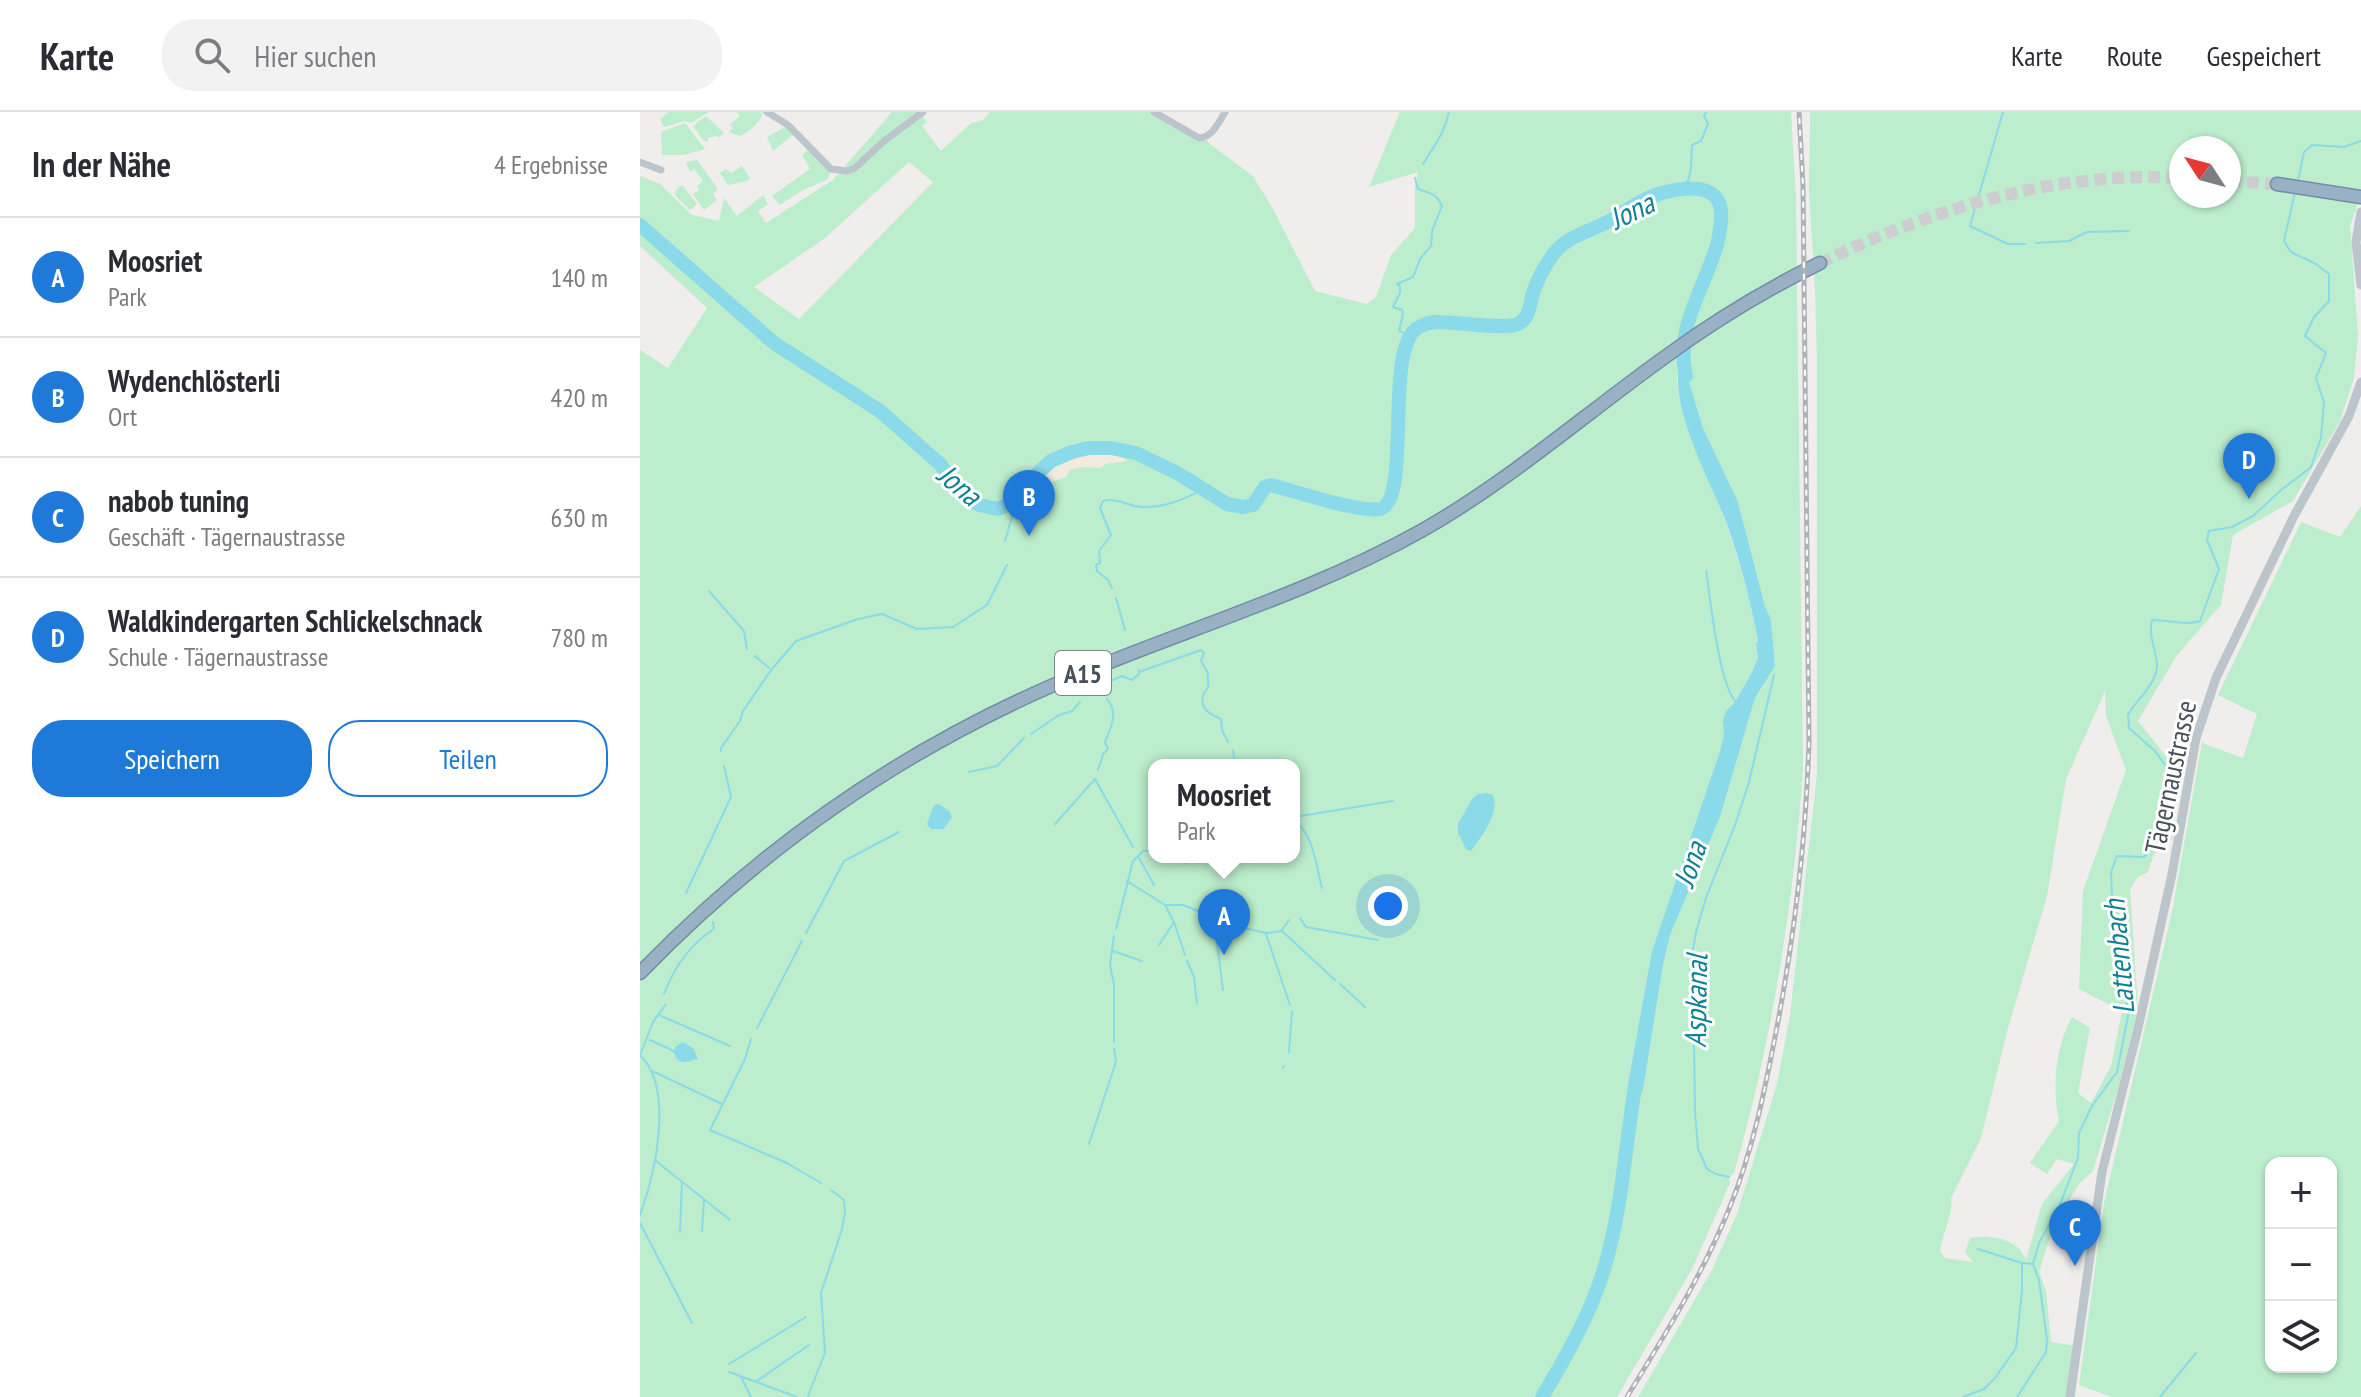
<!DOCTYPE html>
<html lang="de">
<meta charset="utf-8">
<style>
:root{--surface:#fff;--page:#f2f2f3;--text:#2b2b33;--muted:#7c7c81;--line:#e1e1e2;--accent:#1e79d9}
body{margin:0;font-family:"PT Sans Narrow",sans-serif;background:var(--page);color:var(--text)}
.controls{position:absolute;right:24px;bottom:24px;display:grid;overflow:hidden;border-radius:16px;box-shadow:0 2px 6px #0004}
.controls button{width:72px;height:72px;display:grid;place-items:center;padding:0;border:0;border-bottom:2px solid var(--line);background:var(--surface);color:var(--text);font:40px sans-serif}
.compass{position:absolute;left:1529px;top:24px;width:72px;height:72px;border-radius:50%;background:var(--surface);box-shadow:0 2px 6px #0004;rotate:306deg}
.you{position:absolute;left:748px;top:794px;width:28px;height:28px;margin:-20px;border:6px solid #fff;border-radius:50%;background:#1a73e8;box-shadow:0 0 0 12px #1a73e833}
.badge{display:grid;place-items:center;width:52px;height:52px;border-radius:50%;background:var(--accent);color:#fff;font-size:26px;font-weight:700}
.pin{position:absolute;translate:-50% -66px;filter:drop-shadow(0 2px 4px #0008)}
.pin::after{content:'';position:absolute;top:42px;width:28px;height:24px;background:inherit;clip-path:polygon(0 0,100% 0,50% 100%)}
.popup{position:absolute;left:508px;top:647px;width:152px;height:104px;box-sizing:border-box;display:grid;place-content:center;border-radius:16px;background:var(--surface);filter:drop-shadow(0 2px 6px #0005);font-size:26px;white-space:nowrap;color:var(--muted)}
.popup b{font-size:30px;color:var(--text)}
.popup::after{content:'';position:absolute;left:50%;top:100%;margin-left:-16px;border:16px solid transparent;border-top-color:var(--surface)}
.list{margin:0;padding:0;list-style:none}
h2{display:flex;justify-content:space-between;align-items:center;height:104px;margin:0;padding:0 32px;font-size:34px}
h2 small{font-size:26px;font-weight:400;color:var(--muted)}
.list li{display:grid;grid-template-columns:52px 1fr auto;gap:24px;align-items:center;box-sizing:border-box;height:120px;padding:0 32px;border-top:2px solid var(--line)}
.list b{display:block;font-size:30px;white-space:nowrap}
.list p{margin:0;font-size:26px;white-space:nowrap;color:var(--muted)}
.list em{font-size:26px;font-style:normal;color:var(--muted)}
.actions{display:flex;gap:16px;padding:24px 32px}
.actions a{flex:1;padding:18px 0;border:2px solid var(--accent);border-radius:32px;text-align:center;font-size:28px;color:var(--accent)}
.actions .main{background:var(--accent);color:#fff}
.icon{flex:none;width:44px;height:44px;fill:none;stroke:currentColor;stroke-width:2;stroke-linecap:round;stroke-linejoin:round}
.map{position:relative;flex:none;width:1721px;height:1285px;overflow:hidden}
header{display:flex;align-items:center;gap:48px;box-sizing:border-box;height:112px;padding:0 40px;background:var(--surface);border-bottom:2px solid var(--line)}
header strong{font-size:38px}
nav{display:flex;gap:44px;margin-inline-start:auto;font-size:28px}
.search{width:560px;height:72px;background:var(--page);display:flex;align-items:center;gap:20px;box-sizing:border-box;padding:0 28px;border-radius:32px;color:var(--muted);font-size:30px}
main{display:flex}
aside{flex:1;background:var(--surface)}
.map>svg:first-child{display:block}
.green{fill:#bcedcc;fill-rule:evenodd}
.sand{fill:#f1eade}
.water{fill:#8adae9}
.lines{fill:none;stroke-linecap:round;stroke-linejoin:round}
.stream{stroke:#8adae9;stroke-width:2}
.river{stroke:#8adae9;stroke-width:14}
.trunk-tunnel{stroke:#ceced0;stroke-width:12;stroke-dasharray:12 6;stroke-linecap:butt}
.trunk-casing{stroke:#718da7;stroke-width:15}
.minor{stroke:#bcc5cc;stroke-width:7}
.tertiary{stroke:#bcc5cc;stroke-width:9}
.trunk{stroke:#9ab0c4;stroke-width:12}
.rail-casing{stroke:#afb3b7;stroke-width:5}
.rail{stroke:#fff;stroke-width:2;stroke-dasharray:6;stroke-linecap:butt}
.labels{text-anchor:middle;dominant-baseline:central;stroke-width:6;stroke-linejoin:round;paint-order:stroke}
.shield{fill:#fff;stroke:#7e858c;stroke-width:2}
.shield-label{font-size:26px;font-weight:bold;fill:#46515a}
.street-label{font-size:28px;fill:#46515a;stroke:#fff}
.water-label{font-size:30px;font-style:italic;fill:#108094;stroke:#fff}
</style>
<header>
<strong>Karte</strong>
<div class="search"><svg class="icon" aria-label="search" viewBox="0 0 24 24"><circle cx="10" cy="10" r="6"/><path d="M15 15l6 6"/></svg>Hier suchen</div>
<nav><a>Karte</a><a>Route</a><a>Gespeichert</a></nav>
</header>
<main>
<aside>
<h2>In der Nähe<small>4 Ergebnisse</small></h2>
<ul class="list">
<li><span class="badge">A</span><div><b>Moosriet</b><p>Park</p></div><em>140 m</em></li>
<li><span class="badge">B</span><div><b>Wydenchlösterli</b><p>Ort</p></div><em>420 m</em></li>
<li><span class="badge">C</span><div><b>nabob tuning</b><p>Geschäft · Tägernaustrasse</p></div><em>630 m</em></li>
<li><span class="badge">D</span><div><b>Waldkindergarten Schlickelschnack</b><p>Schule · Tägernaustrasse</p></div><em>780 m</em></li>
</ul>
<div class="actions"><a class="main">Speichern</a><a>Teilen</a></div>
</aside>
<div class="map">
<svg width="1721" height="1285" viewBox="0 0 1721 1285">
<rect width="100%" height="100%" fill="#f0eded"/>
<path class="green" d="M29 0H69L51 11 44 9 24 15 20 7Z
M97 0H119L123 1C120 11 109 20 100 24L89 20 93 16 90 13 100 4Z
M252 0H283L280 2 287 10 282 14 301 39 331 11 342 9 350 0H516L565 26 570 32 613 64 633 97 675 179 727 192 736 185 751 143 775 116V73L778 60 729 75 760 0H1151L1156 86 1163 658C1153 794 1132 930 1094 1061L1089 1065 1090 1071 1052 1157 977 1285H0V238L28 256 67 196 0 134V64L20 72 52 103 79 109 84 86 97 104 123 83 128 92 118 99 126 111 193 68ZM269 50 293 70 159 207 114 175 185 126ZM1042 249 1063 316 1098 390 1125 494 1131 508 1135 554 1115 586 1080 705 1030 823 1023 853 1003 978 988 972 1012 839 1080 639 1084 623 1086 600 1095 590 1112 560 1118 545 1116 532 1118 528C1111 489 1100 452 1087 414 1075 377 1022 283 1042 249ZM514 653H654V745H514Z
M1170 0H1721V82L1710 114 1718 224 1714 266 1700 309 1653 389 1593 423 1581 493 1537 543 1498 609 1541 663 1532 728 1514 742 1508 760 1498 765 1490 777 1498 895 1479 973 1453 1059 1439 1072 1414 1113 1399 1160 1406 1179 1411 1230 1436 1234 1427 1285H998L1072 1158 1097 1102 1137 972 1150 903 1177 662V249L1175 178 1169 79ZM1541 36H1589V84H1541ZM1465 579 1466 604 1486 658 1443 779 1439 877 1482 899 1471 954 1451 991 1438 981 1450 916 1432 905C1415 935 1412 977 1419 1009L1390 1051 1407 1062 1417 1047 1434 1052 1402 1092 1386 1148C1379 1126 1349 1122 1330 1126L1325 1140 1333 1150 1305 1146 1300 1139C1302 1124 1314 1099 1311 1086L1341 1026 1368 916 1407 784 1426 667Z
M66 4 84 21 78 26 77 24 68 26V30L63 28 53 14Z
M45 11 65 37 44 43H22L21 20Z
M145 15 153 23 133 39 127 25Z
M168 38 190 60 188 67 161 79 140 93 132 84 170 57 162 43Z
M57 48 78 77 73 82 77 88 64 98 53 82 59 78 57 74 63 69 54 57 50 60 46 50Z
M102 54 110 66 107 69 88 73 80 61 86 57 91 61Z
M42 73 57 92 50 98 35 83 37 77Z
M1721 394V1285H1472L1439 1273 1464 1091 1532 800 1562 631 1603 646 1617 602 1578 583 1661 410 1700 425ZM1631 1051H1691V1255H1631Z"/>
<path class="sand" d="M461 334 474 339 487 349 465 352 461 356 442 355 430 358 426 365 398 374 396 370 398 365 407 357 429 346 443 336Z"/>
<path class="water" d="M1042 247 1063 316 1098 390 1125 494 1131 508 1135 554 1115 586 1080 705 1030 823 1023 853 1003 978 993 990 988 972 1012 839 1080 639 1084 623 1083 609 1086 599 1095 590 1112 560 1118 545 1116 532 1118 528C1110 487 1100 448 1086 410 1071 370 1024 287 1042 247Z
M846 681 853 683C860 702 841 725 831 739L826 737 818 721V712L832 687 838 682Z
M299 692 310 700 312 705 304 717H291L287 712 294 693Z
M43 930 53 936 58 947C46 949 40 955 34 941L35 935Z"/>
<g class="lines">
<path class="stream" d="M1363 0 1330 114 1368 132H1385
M783 52C795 32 804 23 809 0
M1658 69 1664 40 1672 33 1704 35 1721 29
M1046 77 1051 57 1052 33 1061 29 1068 12 1064 4 1066 0
M1396 131 1429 129 1447 120 1489 119
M769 225 759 218 763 202 762 198 753 195 760 181V174L757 172 773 165 780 147 791 134 792 119 802 94C797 82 790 81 778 77L775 66
M365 429 377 388
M1066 459C1071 489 1078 567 1095 589
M472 476 468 468 457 459 456 453 460 451 459 439 471 423 460 396 463 389C476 385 488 394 501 395 521 396 545 388 562 377
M69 479 104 519 107 537
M476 486 485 518
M115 544 129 556
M499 560 561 538 564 541 561 549 568 561C567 566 569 571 568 575 567 578 565 579 564 581 558 596 569 602 581 607L582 618 588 630
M463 572 482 564 492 568 499 562V558
M391 622 419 603 432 599 440 590
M593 638 595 653
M81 639V636L100 609 103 599 131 558 156 529 218 507 242 502 277 517 313 515 347 493 367 453
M458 658 463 642 468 637 465 630C471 615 479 601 467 587
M329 660 357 654 384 626
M654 705 753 689
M654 708C674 723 676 754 682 776
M415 712 455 667 493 735
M498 744 514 773
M528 745 532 749
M541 745 547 752
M553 745 558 751
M487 769 525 793H543L600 815 626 821 642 819 695 868
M46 781 91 685 84 654
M525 793 534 810 545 843
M660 806 666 815 738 828
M574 808 583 878
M476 817 493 749 503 739H514
M642 818 649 808
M166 821 204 749 259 720
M626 822 650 893
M474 824 470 853 474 872V930
M519 833 534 810
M473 839 502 849
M547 849 554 865 557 892
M700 872 725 895
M24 882C34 856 50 832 74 817L73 810
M19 903 90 934
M117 916 162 829
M111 927 105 947 70 1018 147 1051 181 1071
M10 928 34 939
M649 940 652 899
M1 941 13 910 26 892
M0 943C35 977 15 1062 0 1103
M643 956 644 954
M12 959 82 992
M449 1032 474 956 476 948 474 937
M16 1049 90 1108
M1089 1065 1076 1062 1067 1057 1058 1037 1055 1000 1054 930 1050 885V855L1056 820 1066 786 1095 713 1109 670 1134 563
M0 1111 52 1211
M62 1119 64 1088
M40 1120 42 1070
M1338 1137 1382 1151 1392 1152
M89 1252 166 1205
M89 1260 157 1285
M101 1265 111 1285
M117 1269 169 1233
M168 1284 185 1241 181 1181 202 1117 205 1100 204 1088 191 1078
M1323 1285 1344 1277 1355 1266 1376 1236 1382 1178V1151
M1377 1285 1406 1240 1407 1228 1399 1168 1393 1152 1399 1131 1419 1095 1438 1046 1439 1021 1452 994 1477 960 1489 899 1475 855 1471 760 1477 744 1504 745C1529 721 1534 702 1536 668L1515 639 1489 616 1488 603C1497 587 1517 572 1517 553 1516 537 1508 524 1512 508 1529 508 1545 514 1560 509L1579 457 1567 428 1569 419 1592 415 1613 404 1640 379 1671 355 1681 326 1684 290 1676 266 1686 241 1665 224 1674 205 1689 189V162L1676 152 1651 140 1644 129 1655 80
M1520 1285 1556 1241"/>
<path class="river" d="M0 113 134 231 240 299 300 352 325 385 339 393 358 397 377 388 398 361 411 349 432 340 449 336H471L496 341 539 362 587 392 603 395 613 393 625 375 631 373C654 379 720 401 740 397 771 389 746 250 773 220 779 213 787 211 795 210 813 209 869 219 880 211 891 204 890 188 894 178 899 165 906 151 915 140 929 123 954 118 973 107 983 101 993 93 1004 88 1023 78 1072 66 1080 93 1083 104 1080 118 1078 129 1066 175 1034 215 1046 264
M902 1285C926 1245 951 1201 964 1157 982 1098 985 1035 995 975"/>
<path class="trunk-tunnel" d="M1589 69 1637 72
M1180 151C1289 98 1418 58 1541 66"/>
<g class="trunk-casing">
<path id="trunk" d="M1637 72 1721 85
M0 861C117 740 254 643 409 575 532 521 663 485 781 419 868 370 944 303 1025 245 1074 209 1125 178 1180 151"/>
</g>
<path class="minor" d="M127 0 148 13 191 57 207 59 215 56 244 29 283 0
M514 0 559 26C573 25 578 11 585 0
M0 50 21 58"/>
<path class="tertiary" d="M1721 100 1716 130 1721 173
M1430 1285 1462 1060 1498 916 1532 762 1556 626 1576 566 1653 406 1709 304 1721 270"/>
<use href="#trunk" class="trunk"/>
<g class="rail-casing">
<path id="rail" d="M987 1285C1024 1224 1062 1164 1089 1097 1113 1039 1125 977 1137 915 1155 820 1166 726 1169 630L1163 74 1159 0"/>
</g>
<use href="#rail" class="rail"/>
</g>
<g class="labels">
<rect class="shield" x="415" y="539" width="56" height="44" rx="6"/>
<g class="shield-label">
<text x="443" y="561">A15</text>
</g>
<g class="street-label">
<text transform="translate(1530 665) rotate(-78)">Tägernaustrasse</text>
</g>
<g class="water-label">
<text transform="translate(991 98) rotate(-26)">Jona</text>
<text transform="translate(320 372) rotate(40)">Jona</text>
<text transform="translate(1049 752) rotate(-71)">Jona</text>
<text transform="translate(1478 845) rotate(-95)">Lattenbach</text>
<text transform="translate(1055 889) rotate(-89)">Aspkanal</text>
</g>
</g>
</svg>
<div class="controls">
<button>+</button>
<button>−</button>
<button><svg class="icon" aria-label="layers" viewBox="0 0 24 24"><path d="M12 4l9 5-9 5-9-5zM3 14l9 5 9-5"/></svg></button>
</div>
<svg class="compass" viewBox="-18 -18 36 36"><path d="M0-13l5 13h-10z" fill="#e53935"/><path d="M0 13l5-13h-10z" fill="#7c7c81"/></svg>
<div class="you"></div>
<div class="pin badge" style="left:584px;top:843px">A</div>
<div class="popup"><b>Moosriet</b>Park</div>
<div class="pin badge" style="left:389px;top:424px">B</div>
<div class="pin badge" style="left:1435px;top:1154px">C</div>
<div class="pin badge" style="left:1609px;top:387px">D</div>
</div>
</main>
